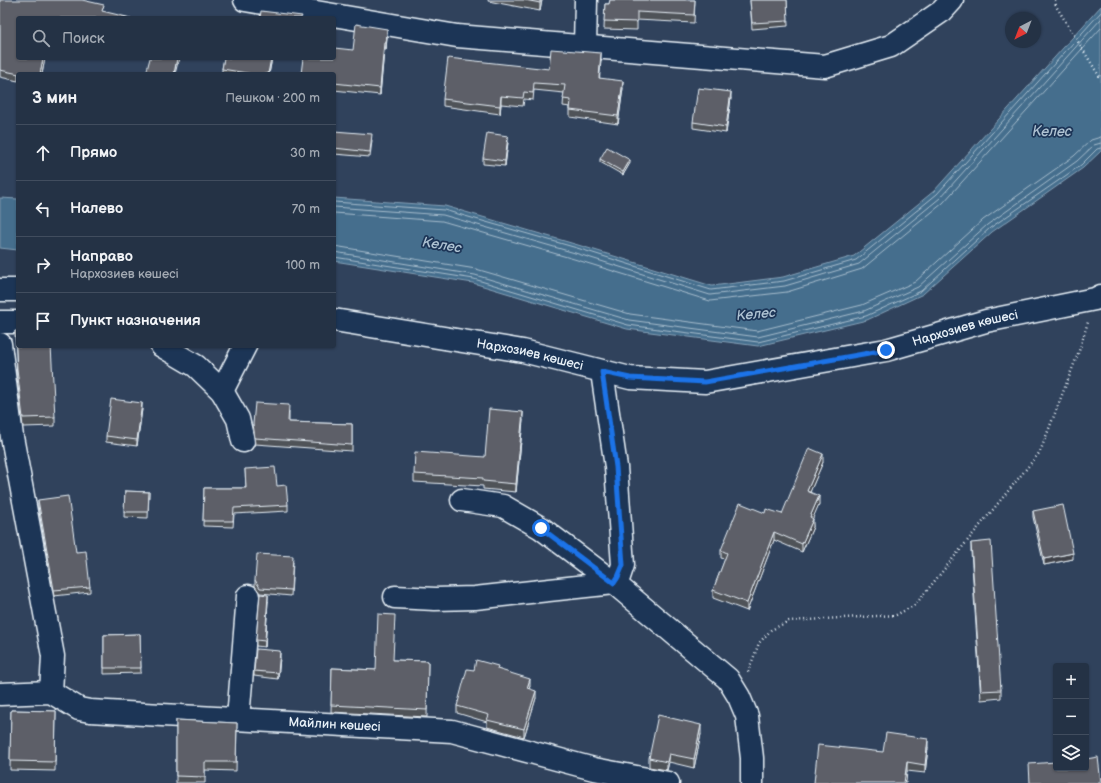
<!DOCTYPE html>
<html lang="ru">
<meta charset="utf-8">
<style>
:root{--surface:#243245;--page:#2c3a4c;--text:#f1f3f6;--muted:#a3aab3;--line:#414d5e}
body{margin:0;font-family:"Balsamiq Sans",sans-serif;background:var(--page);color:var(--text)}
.controls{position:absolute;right:12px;bottom:12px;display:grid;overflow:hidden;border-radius:4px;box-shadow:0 1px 3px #0004}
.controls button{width:36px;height:36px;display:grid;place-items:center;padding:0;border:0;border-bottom:1px solid var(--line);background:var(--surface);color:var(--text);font:20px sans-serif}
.compass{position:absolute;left:1005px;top:12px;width:36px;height:36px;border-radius:50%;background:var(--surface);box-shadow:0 1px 3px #0004;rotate:222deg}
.stop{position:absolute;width:12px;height:12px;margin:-9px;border:3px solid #1a73e8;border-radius:50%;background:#fff}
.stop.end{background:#1a73e8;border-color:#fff;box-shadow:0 1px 4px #0008}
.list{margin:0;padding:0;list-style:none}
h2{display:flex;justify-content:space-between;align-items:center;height:52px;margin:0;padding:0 16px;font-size:17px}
h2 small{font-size:13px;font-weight:400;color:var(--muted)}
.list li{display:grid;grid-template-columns:26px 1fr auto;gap:12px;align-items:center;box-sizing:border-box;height:56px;padding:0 16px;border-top:1px solid var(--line)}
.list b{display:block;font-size:15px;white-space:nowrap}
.list p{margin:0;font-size:13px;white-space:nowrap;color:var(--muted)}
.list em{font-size:13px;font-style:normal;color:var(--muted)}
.icon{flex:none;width:22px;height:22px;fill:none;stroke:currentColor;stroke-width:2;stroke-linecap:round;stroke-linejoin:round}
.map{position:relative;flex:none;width:1101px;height:783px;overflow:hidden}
.search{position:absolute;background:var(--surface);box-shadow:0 1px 3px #0004;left:16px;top:16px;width:320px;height:44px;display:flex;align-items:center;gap:10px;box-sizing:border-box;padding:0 14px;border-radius:4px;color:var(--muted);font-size:15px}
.panel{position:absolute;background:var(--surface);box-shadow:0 1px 3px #0004;left:16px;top:72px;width:320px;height:276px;border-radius:4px}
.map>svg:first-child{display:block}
.water{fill:#456e8d;stroke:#86a2b8}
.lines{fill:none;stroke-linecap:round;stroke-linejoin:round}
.shore{stroke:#a7bdcd;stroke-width:1}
.minor-casing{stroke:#e8f1f8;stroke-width:25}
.path{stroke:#e8f1f8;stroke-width:2.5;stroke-dasharray:1 3;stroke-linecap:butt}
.minor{stroke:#1d3557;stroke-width:22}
.wall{fill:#505259;stroke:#e8f1f8}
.shaded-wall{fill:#414248;stroke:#e8f1f8}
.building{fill:#5d5f67;stroke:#e8f1f8}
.route{stroke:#1a73e8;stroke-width:5}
.labels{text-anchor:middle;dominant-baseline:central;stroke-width:3.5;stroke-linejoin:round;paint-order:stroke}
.street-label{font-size:13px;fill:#e8f1f8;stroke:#1d3557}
.water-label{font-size:14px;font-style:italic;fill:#afc3d3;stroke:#1d3557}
</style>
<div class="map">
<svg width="1101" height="783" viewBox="0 0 1101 783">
<rect width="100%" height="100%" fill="#30425c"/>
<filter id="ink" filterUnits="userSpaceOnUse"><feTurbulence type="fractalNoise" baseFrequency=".025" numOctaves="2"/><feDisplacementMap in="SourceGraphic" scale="8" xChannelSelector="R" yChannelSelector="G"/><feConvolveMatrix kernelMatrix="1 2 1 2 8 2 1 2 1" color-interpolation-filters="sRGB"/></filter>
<g filter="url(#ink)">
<path class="water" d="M1101 6V151L1083 168 992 232 923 294 867 320 758 346 627 329 473 283 334 261V198L445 206 578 245 712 286 783 277 854 256 934 191Z
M0 198 18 199V250L0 248Z"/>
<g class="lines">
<path class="shore" d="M334 202 444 210 577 248 711 290 784 281 856 260 937 194 1101 12
M334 207 443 215 575 253 710 295 785 286 859 264 940 198 1101 19
M334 213 442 221 574 259 710 301 787 292 862 269 943 203 1101 28
M334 246 476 269 630 314 757 331 862 305 915 282 983 220 1074 156 1091 140 1101 137
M334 252 475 275 629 320 758 337 864 311 918 287 987 225 1077 161 1094 145 1101 143
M334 257 474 279 628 325 758 342 866 316 921 291 990 228 1081 165 1097 149 1101 148"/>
<g class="minor-casing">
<g id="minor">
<path d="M245 0 457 36 825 66 891 46 942 11 952 0"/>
<path d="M585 46 586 0"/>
<path d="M0 290H18"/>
<path id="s1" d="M334 320 523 351 630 378 705 382 886 350 986 321 1095 299 1101 296"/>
<path d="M0 322H18"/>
<path d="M0 344 12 437 53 656 51 692"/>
<path d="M162 346 196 366 222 391 238 419 243 441"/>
<path d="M222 391 245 346"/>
<path d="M462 500 503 506 541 528 614 583 728 679 739 697 747 716 752 758V783"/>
<path d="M395 597 435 599 475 598 614 583 619 577 623 565 616 467 602 372"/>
<path id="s2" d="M0 694 51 692 79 709 90 711 452 731 594 769 668 783"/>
<path d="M238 719 248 596"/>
</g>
</g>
<path class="path" d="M1055 0 1056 6 1101 79
M748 672 759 643 771 630 789 621 896 615 915 605 1040 452 1079 351 1088 322"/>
<use href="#minor" class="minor"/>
</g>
<path class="wall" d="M0 0 18 18V58H45L42 74H18V81L0 77Z
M488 0H542L540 11 488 1Z
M610 0H695L694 23 637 20V30L604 29 605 4H609Z
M750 0H787L788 26 752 29Z
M387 37 386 50H384L380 95 334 90V74Z
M224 58H272L269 74H222V69Z
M601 60 599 78 623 88 618 124 570 117V107L563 106 564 93 534 90 533 100 524 99 523 106 501 104 500 114 443 106V99L549 69Z
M731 98 726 133 693 128V122Z
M334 131 372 140 370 157 334 154Z
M508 142 505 166 483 164V158Z
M600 159 630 163 623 175 600 162Z
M15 331 55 417V426L23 427 17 378Z
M142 409 137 446 106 442V436Z
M289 411V422L352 424V451L255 444 253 430V424Z
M523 420 516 492 483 489V486L414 482V474L485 457Z
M823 462 810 492 819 504 812 518 813 527 802 552 774 540 747 611 713 598V590L725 559 721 558V550L782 514Z
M245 469 277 486 288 505V511L234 514 233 527 203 526 204 488H246Z
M125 491 149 492 148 518 124 517Z
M38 500 76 552 90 587V592L54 596 38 506Z
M1033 511 1073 559 1044 565 1033 517Z
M971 543 1001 690V698L981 700 971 551Z
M293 562 291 596 260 593 255 586V580Z
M268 601 265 647 256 646V640Z
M140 634 141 673 104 674V635Z
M280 657 278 679 254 676V671Z
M393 660 428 661 427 717 331 712 332 668 376 670Z
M498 669 530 686 529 689 536 698 524 737 487 727V722L457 713V706L474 670Z
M11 710 56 711 55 771 10 770Z
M176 720 237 723 236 771 205 770V783H176Z
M701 734 694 768 669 762 667 770 649 767V758Z
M928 748 925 773 907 771 883 752Z"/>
<path class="shaded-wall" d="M540 0H542L540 11Z
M387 29V37L386 50V43Z
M384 43V50L380 95V88Z
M601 53V60L599 85V78Z
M43 58H45L42 74H40Z
M177 58H179L175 74H174Z
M271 58H272L269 74H268Z
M623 81V88L618 124V116Z
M731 92V98L726 133V127Z
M501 96V104L500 114V106Z
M508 136V142L505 166V161Z
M630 160V163L623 175V172Z
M142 403V409L137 446V440Z
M523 412V420L516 492V484Z
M823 454V462L807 499V491Z
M819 496V504L810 525V517Z
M813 519V527L802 552V544Z
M774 532V540L747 611V603Z
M1073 553V559L1044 565V559Z
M268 595V601L265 647V641Z
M280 651V657L278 679V673Z
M530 679V686L527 695V688Z
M536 691V698L524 737V729Z
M701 725V734L694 768V759Z
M928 739V748L925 773V765Z
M669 754V762L667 770V762Z
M907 762V771L906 783H904Z"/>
<path class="building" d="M0 0H82L104 5 102 11 131 18H18V58H43L40 74H19L0 70Z
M525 0H540V3Z
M610 0H695L694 15 637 12V22L604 21 605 4H609Z
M750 0H787L788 21 752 23Z
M261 11 302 16 301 18H260Z
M356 24 387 29 386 43H384L380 88 334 83V74H301L303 58H334V48L353 50Z
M551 49 601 53 599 78 623 81 618 116 570 110 571 100 563 99 565 85 534 83 533 93 524 92 523 98 501 96 500 106 443 99 448 58 549 69Z
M150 58H177L174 74H146Z
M224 58H271L268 74H253L222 69Z
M698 88 731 92 726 127 693 122Z
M334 131 372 134 370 152 334 148Z
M487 133 508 136 505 161 483 158Z
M607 147 630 160 623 172 600 159Z
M15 331H18V346H51L55 417 23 418 17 369Z
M111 399 142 403 137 440 106 436Z
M255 403 289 405 288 422 352 424V445L255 438 253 424Z
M489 409 523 412 516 484 483 481V478L414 474 415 452 485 457Z
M809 448 823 454 807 491 819 496 810 517 813 519 802 544 774 532 747 603 713 590 727 553 721 550 740 503 765 513 766 509 782 514Z
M275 467 277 486 286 485 288 505 234 508 233 521H203L204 488H246L245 469Z
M125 491 149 492 148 512H124Z
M68 496 76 552 86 551 90 587 54 590 38 500Z
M1063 505 1073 553 1044 559 1033 511Z
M991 541 1001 690 981 691 971 543Z
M257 554 293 556 291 590 260 588 255 580Z
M260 594 268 595 265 641 256 640Z
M378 614 395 615 393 660 428 661 427 710 331 705 332 668 376 670Z
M140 634 141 668H104V635Z
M256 649 280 651 278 673 254 671Z
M476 660 498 666 497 669 530 679 527 688 536 691 524 729 487 720 489 715 457 706 467 669 474 670Z
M11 710 56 711 55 762 10 761Z
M658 715 701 725 694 759 669 754 667 762 649 758Z
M176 720 237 723 236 762H205V777L176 776Z
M886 733 928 739 925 765 907 762 904 783H814L818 745 883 752Z
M1098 757 1101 783H1030L1029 764 1056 762V768H1086V759Z"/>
</g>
<g class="lines" filter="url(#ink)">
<path class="route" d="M541 528 614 583 618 577 623 565 616 467 602 372 630 378 705 382 886 350"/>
</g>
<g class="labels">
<g class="street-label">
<text stroke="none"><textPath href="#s1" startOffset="643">Нархозиев көшесі</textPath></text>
<text stroke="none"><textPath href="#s1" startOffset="199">Нархозиев көшесі</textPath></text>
<text stroke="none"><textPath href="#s2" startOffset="340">Майлин көшесі</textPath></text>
</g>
<g class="water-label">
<text x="1052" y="131">Келес</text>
<text transform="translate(442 245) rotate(9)">Келес</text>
<text transform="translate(756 314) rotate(-5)">Келес</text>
</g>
</g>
</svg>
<div class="controls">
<button>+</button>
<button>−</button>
<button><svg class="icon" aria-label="layers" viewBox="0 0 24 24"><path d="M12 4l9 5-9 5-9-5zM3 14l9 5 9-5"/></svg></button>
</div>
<svg class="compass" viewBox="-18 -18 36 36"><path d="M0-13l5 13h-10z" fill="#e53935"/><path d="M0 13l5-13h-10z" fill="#a3aab3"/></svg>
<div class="stop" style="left:541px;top:528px"></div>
<div class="stop end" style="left:886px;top:350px"></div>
<div class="search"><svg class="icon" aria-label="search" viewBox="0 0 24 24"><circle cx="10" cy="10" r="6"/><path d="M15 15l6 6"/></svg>Поиск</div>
<section class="panel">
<h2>3 мин<small>Пешком · 200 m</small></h2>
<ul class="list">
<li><svg class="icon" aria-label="ahead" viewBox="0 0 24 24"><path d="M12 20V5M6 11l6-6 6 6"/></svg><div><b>Прямо</b></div><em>30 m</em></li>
<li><svg class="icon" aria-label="left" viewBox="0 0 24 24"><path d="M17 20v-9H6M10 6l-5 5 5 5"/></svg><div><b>Налево</b></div><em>70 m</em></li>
<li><svg class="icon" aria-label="right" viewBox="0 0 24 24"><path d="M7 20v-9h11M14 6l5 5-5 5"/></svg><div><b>Направо</b><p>Нархозиев көшесі</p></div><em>100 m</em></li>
<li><svg class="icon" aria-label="arrive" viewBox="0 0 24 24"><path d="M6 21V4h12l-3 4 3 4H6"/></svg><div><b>Пункт назначения</b></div></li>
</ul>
</section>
</div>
